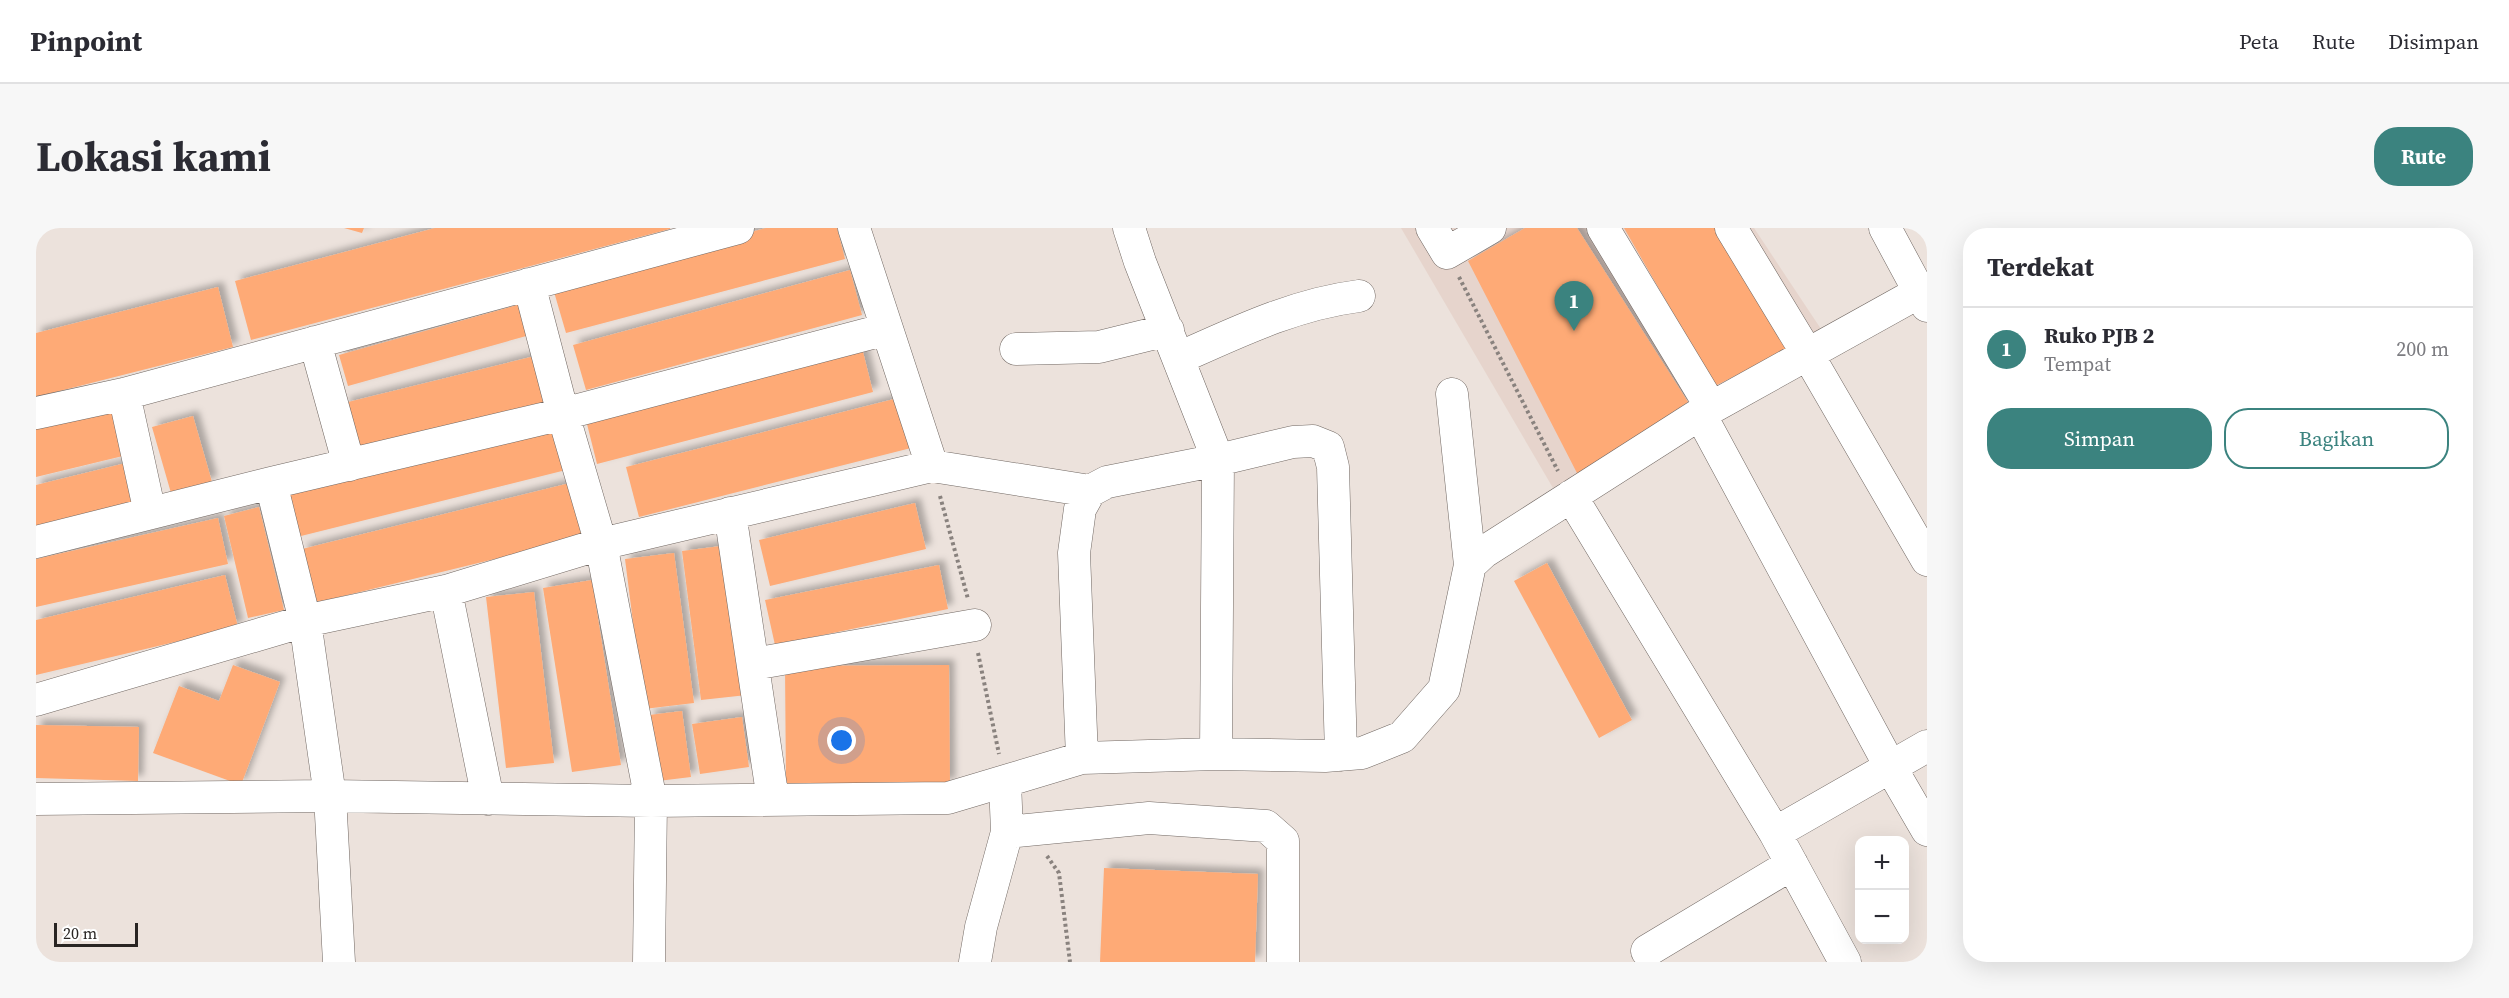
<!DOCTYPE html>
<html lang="id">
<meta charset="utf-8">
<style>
:root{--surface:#fff;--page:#f7f7f7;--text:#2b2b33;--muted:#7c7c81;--line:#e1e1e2;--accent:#3b837f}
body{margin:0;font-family:"Source Serif 4",serif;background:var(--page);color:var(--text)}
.controls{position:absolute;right:18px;bottom:18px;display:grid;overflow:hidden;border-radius:12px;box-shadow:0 6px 24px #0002}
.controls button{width:54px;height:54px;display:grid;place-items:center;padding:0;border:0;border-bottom:2px solid var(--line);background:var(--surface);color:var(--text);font:30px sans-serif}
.scale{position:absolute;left:18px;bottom:15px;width:84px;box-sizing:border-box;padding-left:6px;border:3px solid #292523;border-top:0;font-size:16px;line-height:21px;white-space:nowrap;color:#292523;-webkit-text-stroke:4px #fff;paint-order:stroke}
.you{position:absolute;left:806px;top:513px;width:21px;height:21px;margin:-15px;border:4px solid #fff;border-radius:50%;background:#1a73e8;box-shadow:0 0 0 9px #1a73e833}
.badge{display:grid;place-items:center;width:39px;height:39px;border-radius:50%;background:var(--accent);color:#fff;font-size:20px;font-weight:700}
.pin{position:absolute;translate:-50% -50px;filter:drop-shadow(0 2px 3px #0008)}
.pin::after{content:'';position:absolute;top:32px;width:21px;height:18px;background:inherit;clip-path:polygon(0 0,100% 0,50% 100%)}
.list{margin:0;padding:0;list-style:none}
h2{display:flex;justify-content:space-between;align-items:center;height:78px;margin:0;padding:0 24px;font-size:26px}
h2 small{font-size:20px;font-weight:400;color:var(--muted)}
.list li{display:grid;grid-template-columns:39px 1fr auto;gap:18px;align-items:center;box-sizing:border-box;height:84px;padding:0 24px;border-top:2px solid var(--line)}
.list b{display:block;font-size:22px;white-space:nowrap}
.list p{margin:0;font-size:20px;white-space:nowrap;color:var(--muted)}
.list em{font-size:20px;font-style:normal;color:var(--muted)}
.actions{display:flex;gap:12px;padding:18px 24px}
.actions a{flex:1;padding:14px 0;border:2px solid var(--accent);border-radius:24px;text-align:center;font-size:21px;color:var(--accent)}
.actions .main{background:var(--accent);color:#fff}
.map{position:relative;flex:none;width:1891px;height:734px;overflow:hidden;border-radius:24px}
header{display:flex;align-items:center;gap:36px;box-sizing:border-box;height:84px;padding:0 30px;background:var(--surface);border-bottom:2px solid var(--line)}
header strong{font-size:28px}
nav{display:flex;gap:33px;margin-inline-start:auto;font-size:21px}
.intro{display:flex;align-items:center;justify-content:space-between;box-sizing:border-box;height:144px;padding:0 36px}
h1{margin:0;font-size:42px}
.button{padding:15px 27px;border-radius:24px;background:var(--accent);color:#fff;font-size:21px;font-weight:700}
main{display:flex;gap:36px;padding:0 36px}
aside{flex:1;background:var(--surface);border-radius:24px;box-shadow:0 6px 24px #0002}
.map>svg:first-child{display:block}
.built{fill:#e6d4cc}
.building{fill:#feaa76;filter:url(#shadow)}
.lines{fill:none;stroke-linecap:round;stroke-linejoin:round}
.minor-casing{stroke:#716863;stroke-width:33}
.path{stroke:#89827e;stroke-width:4;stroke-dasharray:3 3;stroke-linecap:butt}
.minor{stroke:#fff;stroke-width:32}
</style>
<header>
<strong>Pinpoint</strong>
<nav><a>Peta</a><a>Rute</a><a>Disimpan</a></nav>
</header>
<div class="intro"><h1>Lokasi kami</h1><a class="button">Rute</a></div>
<main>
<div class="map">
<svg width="1891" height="734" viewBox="0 0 1891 734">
<defs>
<filter id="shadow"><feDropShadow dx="5.5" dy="-5.5" stdDeviation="3" flood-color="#0004"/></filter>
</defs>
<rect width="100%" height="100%" fill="#ece2dc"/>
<path class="built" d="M1365 0H1718L1785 101 1517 260Z"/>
<path class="building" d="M308 0H328L326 5Z
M399 0H634V1L215 112 199 53Z
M730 0H801L809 31 530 105 516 57Z
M1489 0H1541L1652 174 1542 247 1432 33Z
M1588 0H1680L1752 121 1679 158Z
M814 42 826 87 550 162 537 117Z
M182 59 197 119 0 169V105Z
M492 74 501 105 312 158 303 127Z
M826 120 837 164 561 236 550 192Z
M503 127 515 174 319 221 308 175Z
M866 169 879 219 603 289 590 239Z
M80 182 91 227 0 249V201Z
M157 188 176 254 135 265 116 199Z
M519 196 530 242 261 309 250 264Z
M98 233 109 278 0 305V257Z
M538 254 552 308 279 375 266 321Z
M879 275 890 321 734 358 723 312Z
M223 279 248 382 212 390 188 288Z
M182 290 192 336 0 379V331Z
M693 317 711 467 665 472 646 323Z
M638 325 658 475 608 481 589 331Z
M1511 335 1596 492 1563 510 1478 353Z
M903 337 912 381 739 417 729 372Z
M189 347 202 399 0 447V392Z
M556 352 585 537 536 544 507 360Z
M498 364 518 535 470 540 450 369Z
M197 437 244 454 205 557 117 525 143 458 183 473Z
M913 437 914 556 750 557 749 438Z
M646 483 655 549 622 553 613 487Z
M706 489 713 539 664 546 656 496Z
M0 497 103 499 102 553 0 550Z
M1068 640 1222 646 1219 734H1064Z"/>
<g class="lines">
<g class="minor-casing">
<path id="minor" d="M818 0 896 238
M1093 0 1104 34 1182 232 1180 526
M1396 0 1411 25 1454 0
M1567 0 1675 179
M1695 0 1772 127 1891 332
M1849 0 1891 78
M493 56 527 186 565 316 615 573 613 734
M279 114 313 237
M980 121 1063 119 1132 102
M1143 130C1201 104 1259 76 1323 68
M88 166 114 285
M0 185 88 166 702 0
M1664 186 1855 540 1891 602
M235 255 269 393 294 568 303 734
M1535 268 1739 605 1809 734
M694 285 737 572
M0 314 235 255 527 186 851 101
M1434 337 1448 324 1664 186 1891 60
M410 363 452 571
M717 436 939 397
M0 472 269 393 410 363 565 316 896 238 1054 263
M1046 530 1038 325 1044 281 1054 263 1071 254 1182 232 1257 214 1277 213 1292 219 1297 239 1305 527
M0 571 294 568 615 573 912 570 1046 530 1180 526 1289 528 1326 525 1366 509 1408 461 1434 337 1416 166
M971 604 1113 590 1230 598 1247 613V734
M1739 605 1891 518
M1611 723 1756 636
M939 734 945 699 971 604 969 554"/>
</g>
<path class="path" d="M1423 49 1522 243
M904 268 932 371
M942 425 963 526
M1011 628 1023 645 1034 734"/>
<use href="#minor" class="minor"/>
</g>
</svg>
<div class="controls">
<button>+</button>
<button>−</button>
</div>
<div class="scale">20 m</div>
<div class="you"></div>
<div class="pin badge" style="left:1538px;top:103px">1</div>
</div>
<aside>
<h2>Terdekat<small></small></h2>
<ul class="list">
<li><span class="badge">1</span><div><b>Ruko PJB 2</b><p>Tempat</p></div><em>200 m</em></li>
</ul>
<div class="actions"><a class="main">Simpan</a><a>Bagikan</a></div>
</aside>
</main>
